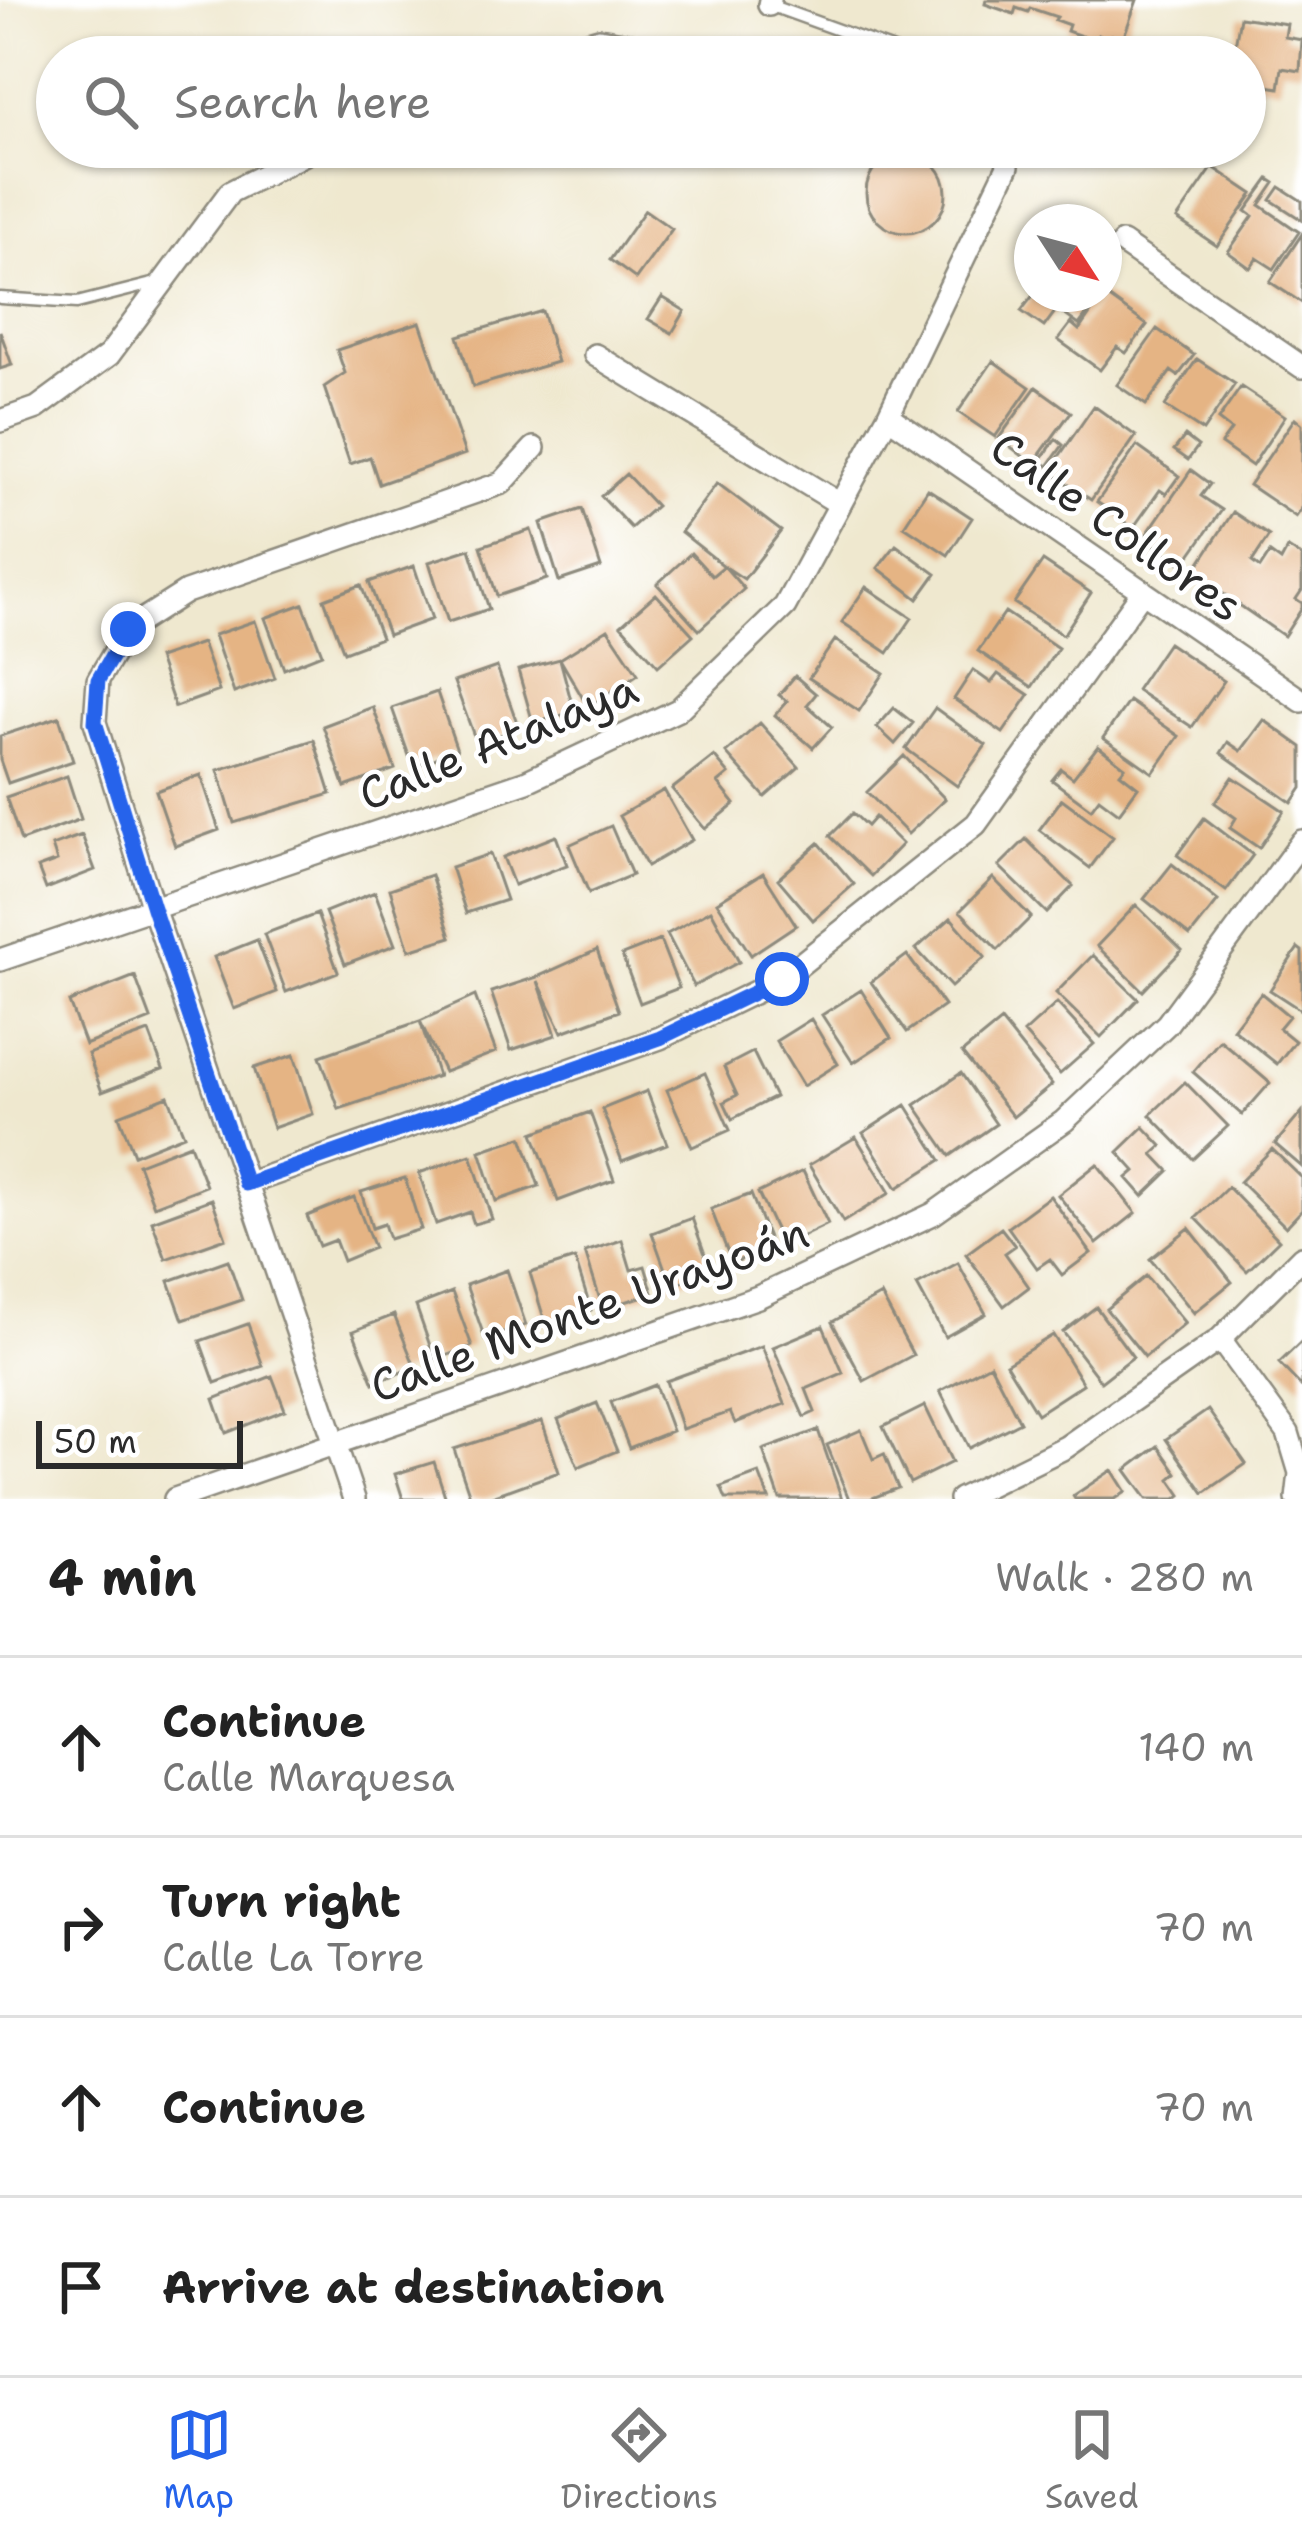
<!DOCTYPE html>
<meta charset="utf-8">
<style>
:root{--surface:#fff;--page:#f2f2f2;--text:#222;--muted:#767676;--line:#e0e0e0;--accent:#2563eb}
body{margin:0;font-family:"Shantell Sans",sans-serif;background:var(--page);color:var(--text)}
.compass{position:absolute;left:1014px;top:204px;width:108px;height:108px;border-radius:50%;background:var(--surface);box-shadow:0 3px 9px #0004;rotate:126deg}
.scale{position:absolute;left:36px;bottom:30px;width:207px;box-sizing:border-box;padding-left:12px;border:6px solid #2b2b2b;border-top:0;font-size:33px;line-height:42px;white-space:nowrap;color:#2b2b2b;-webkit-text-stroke:9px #fff;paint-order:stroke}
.stop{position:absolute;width:36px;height:36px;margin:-27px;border:9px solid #2563eb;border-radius:50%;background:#fff}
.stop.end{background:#2563eb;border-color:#fff;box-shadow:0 3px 12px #0008}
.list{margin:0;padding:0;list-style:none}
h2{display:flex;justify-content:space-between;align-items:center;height:156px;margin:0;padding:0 48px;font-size:51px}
h2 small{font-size:39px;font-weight:400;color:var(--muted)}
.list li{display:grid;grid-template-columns:78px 1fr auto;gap:36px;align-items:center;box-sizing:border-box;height:180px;padding:0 48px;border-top:3px solid var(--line)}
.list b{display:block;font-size:45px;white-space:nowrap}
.list p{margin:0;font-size:39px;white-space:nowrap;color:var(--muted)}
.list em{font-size:39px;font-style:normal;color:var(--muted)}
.icon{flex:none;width:66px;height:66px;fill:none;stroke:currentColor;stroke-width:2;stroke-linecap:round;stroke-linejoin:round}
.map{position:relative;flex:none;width:1302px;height:1499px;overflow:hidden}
.search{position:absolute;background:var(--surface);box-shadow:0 3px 9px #0004;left:36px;right:36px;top:36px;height:132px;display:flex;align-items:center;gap:30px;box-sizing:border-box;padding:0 42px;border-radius:66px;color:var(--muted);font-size:45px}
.sheet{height:876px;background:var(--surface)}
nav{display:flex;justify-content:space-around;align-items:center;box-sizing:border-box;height:168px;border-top:3px solid var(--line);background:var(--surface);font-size:33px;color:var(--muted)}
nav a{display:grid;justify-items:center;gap:6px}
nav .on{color:var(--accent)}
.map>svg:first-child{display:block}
.building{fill:#e5b484}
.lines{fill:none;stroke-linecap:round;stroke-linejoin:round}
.lane-casing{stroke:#8d8a7d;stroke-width:15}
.street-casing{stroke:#8d8a7d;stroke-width:26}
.lane{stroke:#fff;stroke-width:10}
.street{stroke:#fff;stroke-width:21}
.route{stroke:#2563eb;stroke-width:15}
.labels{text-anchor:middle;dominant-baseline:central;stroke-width:9;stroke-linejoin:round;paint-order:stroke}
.street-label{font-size:45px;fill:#2b2b2b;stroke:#fff}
</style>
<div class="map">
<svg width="1302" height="1499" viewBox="0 0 1302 1499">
<rect width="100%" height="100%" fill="#fff"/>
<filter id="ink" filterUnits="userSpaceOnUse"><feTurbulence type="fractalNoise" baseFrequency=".00833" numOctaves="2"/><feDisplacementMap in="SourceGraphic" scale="24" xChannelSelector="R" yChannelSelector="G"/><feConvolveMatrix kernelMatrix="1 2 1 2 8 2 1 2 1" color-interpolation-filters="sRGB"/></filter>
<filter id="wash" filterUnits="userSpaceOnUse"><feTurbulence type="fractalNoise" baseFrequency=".004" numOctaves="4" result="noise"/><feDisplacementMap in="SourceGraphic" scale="48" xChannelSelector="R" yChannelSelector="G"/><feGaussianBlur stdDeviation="2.7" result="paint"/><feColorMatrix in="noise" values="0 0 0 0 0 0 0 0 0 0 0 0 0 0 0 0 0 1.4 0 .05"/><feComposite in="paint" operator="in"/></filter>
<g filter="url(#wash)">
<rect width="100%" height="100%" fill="#efe8cf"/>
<g id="blocks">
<path class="building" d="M986 0H1137L1123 39 1112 35 1110 39 1098 35 1096 41 1067 31 1069 25 1055 20 1057 17 1030 8 1028 12 1016 8 1014 14 985 4Z
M1240 17 1287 24 1285 37 1302 40 1300 71 1282 68 1279 88 1245 82V57H1233Z
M866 193a40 40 0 1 1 80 0a40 40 0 1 1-80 0Z
M1213 167 1253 194 1217 246 1177 219Z
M1269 179 1275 183 1260 205 1299 232 1274 269 1257 258 1250 268 1228 252 1253 216 1246 211Z
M1280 187 1302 201V220L1271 200Z
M645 210 672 229 636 279 610 260Z
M1302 234V303L1270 282Z
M1034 294H1102L1079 325 1057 309 1044 327 1021 311Z
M1104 294 1147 325 1126 353 1117 347 1100 370 1058 340 1071 323 1079 330Z
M662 297 685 311 672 333 648 319Z
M542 311 557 362 473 387 458 336Z
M420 322 465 454 379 484 370 457 350 464 324 387 345 373 337 350Z
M1157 329 1194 355 1178 376 1171 371 1146 405 1117 385Z
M0 331 12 365 0 369Z
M1197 359 1235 384 1203 431 1165 406Z
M993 361 1030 387 995 437 958 412Z
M1036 387 1071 412 1033 464 999 438Z
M1241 387 1285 416 1252 466 1221 444 1231 430 1218 420Z
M1094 406 1136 436 1091 500 1049 471Z
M1295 418 1302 424V508L1296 517 1249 485Z
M1185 436 1198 446 1188 460 1174 450Z
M1056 439 1063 445 1048 466 1040 461Z
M1137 446 1179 476 1166 494 1160 490 1133 528 1097 502Z
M1191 470 1210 484 1201 496 1222 510 1183 565 1144 538Z
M626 474 656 506 631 528 601 496Z
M717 483 781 531 744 579 724 566 744 589 699 630 657 584 691 553 712 576 724 566 681 532Z
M928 489 972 518 948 555 904 526Z
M582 509 601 567 559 581 541 523Z
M1233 512 1269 536 1252 562 1260 568 1270 553 1281 561 1288 548 1302 557V590L1296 599 1302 603V608L1284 636 1193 573Z
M531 530 547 579 497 596 481 546Z
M896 545 936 574 918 599 878 568Z
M470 549 489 609 448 622 429 562Z
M1043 561 1091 593 1063 635 1014 603Z
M414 566 432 619 388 635 369 582Z
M361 585 381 638 344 652 324 599Z
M866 587 912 618 888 653 842 622Z
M656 594 693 635 658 666 621 625Z
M303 604 322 654 284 669 265 618Z
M1005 612 1058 648 1032 687 978 651Z
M255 621 275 678 234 693 214 635Z
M608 629 638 674 588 707 560 659Z
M835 640 884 673 859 711 809 678Z
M202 643 219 691 175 707 158 658Z
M1168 643 1224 681 1192 727 1136 690Z
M560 659 574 712 533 723 518 670Z
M497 667 519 728 477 744 454 682Z
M973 670 991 683 998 674 1029 695 1003 733 954 699Z
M795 676 816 694 807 705 832 727 813 748 775 715 787 701 779 695Z
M437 692 457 750 413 767 392 708Z
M1129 701 1179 736 1153 773 1103 738Z
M373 707 395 769 345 787 323 726Z
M894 708 913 723 895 744 877 727Z
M935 708 986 745 957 786 906 749Z
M59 717 73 761 8 783 0 760V736Z
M1264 720 1302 747V788L1292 803 1221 753 1228 742 1241 751Z
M760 723 799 767 765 797 726 753Z
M314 740 331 794 234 823 218 770Z
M1098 746 1125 767 1120 773 1138 787 1119 813 1099 798 1091 809 1052 780 1061 769 1073 778Z
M714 756 729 774 718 783 735 804 705 829 672 789Z
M904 756 945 799 908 834 867 792Z
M201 775 219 830 175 846 156 791Z
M67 776 81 819 21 841 6 797Z
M1233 777 1284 811 1259 848 1230 828 1236 818 1215 803Z
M664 790 692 840 647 866 619 816Z
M1062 799 1113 837 1090 868 1039 830Z
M853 813 867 826 875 817 902 844 871 876 830 836Z
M1204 818 1253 855 1226 891 1177 855Z
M611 826 632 875 589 893 569 845Z
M82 835 95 870 46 889 38 868 57 861 52 846Z
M556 836 567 865 514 885 503 857Z
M1026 839 1073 886 1047 913 999 866Z
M819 843 854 884 813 920 778 879Z
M490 854 506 900 466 913 451 867Z
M1172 864 1218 901 1190 936 1144 899Z
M763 873 796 925 751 955 717 902Z
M431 875 451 937 409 950 390 889Z
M993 878 1031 917 998 950 960 911Z
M375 892 395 945 345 964 325 912Z
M1136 905 1182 950 1143 991 1097 946Z
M711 910 739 962 694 986 667 934Z
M317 914 338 972 286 992 264 934Z
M951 918 985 957 951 987 916 949Z
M257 940 277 992 234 1009 214 957Z
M660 940 679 988 640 1003 622 955Z
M1298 948 1302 951V1011L1270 990Z
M597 950 619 1011 562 1032 538 981 556 1035 511 1050 491 992 537 977Z
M907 955 944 1006 907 1032 871 982Z
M1093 955 1138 999 1101 1037 1056 993Z
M135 976 151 1019 85 1045 69 1002Z
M861 990 891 1038 853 1063 822 1015Z
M1261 993 1289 1016 1279 1028 1295 1041 1277 1064 1233 1029Z
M475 996 496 1052 444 1072 420 1021Z
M1057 1003 1094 1044 1060 1074 1024 1033Z
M811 1019 838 1064 803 1086 776 1041Z
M420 1021 438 1076 339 1109 320 1056Z
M1001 1021 1052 1085 1013 1117 962 1053Z
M149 1032 163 1069 102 1092 88 1054Z
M1220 1040 1270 1083 1242 1115 1193 1072Z
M753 1052 775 1097 732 1119 724 1102 737 1095 724 1067Z
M294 1055 313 1114 273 1128 254 1068Z
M705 1073 730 1130 692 1147 667 1090Z
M961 1073 996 1124 950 1156 915 1105Z
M1185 1082 1228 1126 1193 1159 1150 1115Z
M647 1091 667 1144 622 1161 602 1109Z
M168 1096 184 1135 134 1155 119 1115Z
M906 1105 941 1160 897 1188 863 1133Z
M590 1112 614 1180 558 1201 533 1133Z
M1302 1112V1167L1275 1144Z
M1144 1127 1162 1146 1153 1154 1169 1171 1143 1196 1127 1178 1135 1171 1118 1152Z
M522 1137 539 1186 496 1201 480 1151Z
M856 1137 890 1193 843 1222 809 1165Z
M190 1144 206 1186 154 1206 138 1164Z
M1272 1149 1302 1178V1210L1286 1227 1240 1182Z
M471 1155 492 1219 474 1224 470 1212 436 1224 419 1173Z
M1097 1164 1136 1213 1097 1244 1058 1195Z
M803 1171 828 1224 783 1246 758 1193Z
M405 1178 421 1229 389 1239 384 1224 372 1228 361 1192Z
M1228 1187 1279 1240 1247 1271 1196 1218Z
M751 1194 772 1248 732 1263 711 1209Z
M1050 1196 1091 1253 1062 1275 1050 1259 1037 1268 1008 1227Z
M354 1197 374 1248 343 1261 335 1240 319 1246 307 1216Z
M212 1199 226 1238 166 1259 152 1221Z
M692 1218 711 1271 671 1286 652 1233Z
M1001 1228 1015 1246 1005 1253 1029 1287 1004 1306 966 1254Z
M1189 1228 1232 1282 1194 1313 1150 1259Z
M622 1240 631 1270 645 1266 653 1293 603 1309 585 1252Z
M575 1259 591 1310 546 1325 530 1273Z
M228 1260 242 1300 183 1320 169 1281Z
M958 1263 986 1314 945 1337 917 1285Z
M507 1270 526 1325 485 1339 466 1285Z
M1146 1276 1185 1323 1145 1357 1106 1309Z
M452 1292 472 1346 435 1360 416 1306Z
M881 1295 913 1355 864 1381 832 1322Z
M1096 1307 1133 1357 1101 1382 1063 1332Z
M394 1315 415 1367 374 1383 353 1331Z
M248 1324 263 1366 215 1383 200 1341Z
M823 1326 843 1373 806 1389 815 1412 804 1417 773 1347Z
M1053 1335 1083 1384 1037 1414 1006 1364Z
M1302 1341V1387L1279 1363Z
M762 1346 785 1404 735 1423 730 1412 682 1429 666 1381Z
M990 1364 1020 1422 969 1448 940 1391Z
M272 1376 285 1410 226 1433 214 1399Z
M655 1385 672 1431 629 1448 611 1402Z
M597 1403 617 1451 578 1467 558 1419Z
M925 1406 952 1462 910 1483 883 1427Z
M1208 1410 1246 1464 1204 1493 1166 1439Z
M542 1421 559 1472 484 1499H471L454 1449Z
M818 1430 842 1499H780L763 1450Z
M861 1430 873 1459 884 1454 898 1488 870 1499H849L827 1445Z
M1158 1446 1177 1473 1170 1479 1181 1495 1176 1499H1147L1126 1470Z
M434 1462 446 1499H403L395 1474Z
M1112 1470 1126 1492 1115 1499H1075L1073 1496Z
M759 1473 769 1499H726L721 1487Z"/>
</g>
</g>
<g filter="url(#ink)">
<use href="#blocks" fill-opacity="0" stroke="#8d8a7d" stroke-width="3"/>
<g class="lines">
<g class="lane-casing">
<path id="lane" d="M769 5 913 57
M0 298 77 303 160 282"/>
</g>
<g class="street-casing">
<path id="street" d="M769 5 770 0
M535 57 599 39 704 57
M1122 243 1302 367
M595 355 840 504
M888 416 1302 701
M0 421 37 408 109 355 230 192 319 147
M0 960 527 781 678 710 785 606 888 416 1008 166 1006 147
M246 1184 660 1038 782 979 976 824 1143 591
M1220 1339 1288 1433 1300 1473 1297 1499
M175 1499 758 1297 933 1214 1064 1121 1167 1024 1302 841
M354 1499 153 908 95 722 98 680 128 629 186 592 502 483 534 448
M960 1499 1066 1447 1220 1339 1302 1257"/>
</g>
<use href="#lane" class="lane"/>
<use href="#street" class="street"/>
</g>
</g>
<g class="lines" filter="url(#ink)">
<path class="route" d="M128 629 98 680 95 722 153 908 246 1184 660 1038 782 979"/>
</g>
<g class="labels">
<g class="street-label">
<text transform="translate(1117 526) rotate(35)">Calle Collores</text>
<text transform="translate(498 741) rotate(-22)">Calle Atalaya</text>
<text transform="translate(589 1309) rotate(-20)">Calle Monte Urayoán</text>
</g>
</g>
</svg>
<svg class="compass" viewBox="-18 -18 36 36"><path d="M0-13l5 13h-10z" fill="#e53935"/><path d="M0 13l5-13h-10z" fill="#767676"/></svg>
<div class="scale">50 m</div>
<div class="stop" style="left:782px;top:979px"></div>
<div class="stop end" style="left:128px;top:629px"></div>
<div class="search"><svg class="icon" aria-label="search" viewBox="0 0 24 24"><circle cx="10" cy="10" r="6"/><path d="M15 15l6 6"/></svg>Search here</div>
</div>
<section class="sheet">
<h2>4 min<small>Walk · 280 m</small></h2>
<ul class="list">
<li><svg class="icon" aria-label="ahead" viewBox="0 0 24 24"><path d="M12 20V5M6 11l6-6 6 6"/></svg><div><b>Continue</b><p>Calle Marquesa</p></div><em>140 m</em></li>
<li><svg class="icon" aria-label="right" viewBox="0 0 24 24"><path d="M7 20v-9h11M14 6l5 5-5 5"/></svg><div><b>Turn right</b><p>Calle La Torre</p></div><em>70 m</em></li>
<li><svg class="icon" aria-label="ahead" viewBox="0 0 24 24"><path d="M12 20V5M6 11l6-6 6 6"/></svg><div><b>Continue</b></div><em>70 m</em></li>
<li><svg class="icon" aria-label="arrive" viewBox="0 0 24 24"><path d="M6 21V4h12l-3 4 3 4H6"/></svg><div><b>Arrive at destination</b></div></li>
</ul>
</section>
<nav>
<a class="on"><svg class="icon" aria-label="map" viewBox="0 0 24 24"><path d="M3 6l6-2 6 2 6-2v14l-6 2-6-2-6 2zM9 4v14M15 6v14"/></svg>Map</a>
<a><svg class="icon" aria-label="directions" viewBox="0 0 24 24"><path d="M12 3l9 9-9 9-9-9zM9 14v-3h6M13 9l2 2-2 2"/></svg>Directions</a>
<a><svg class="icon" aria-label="saved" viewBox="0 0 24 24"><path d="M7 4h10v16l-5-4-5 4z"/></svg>Saved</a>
</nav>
